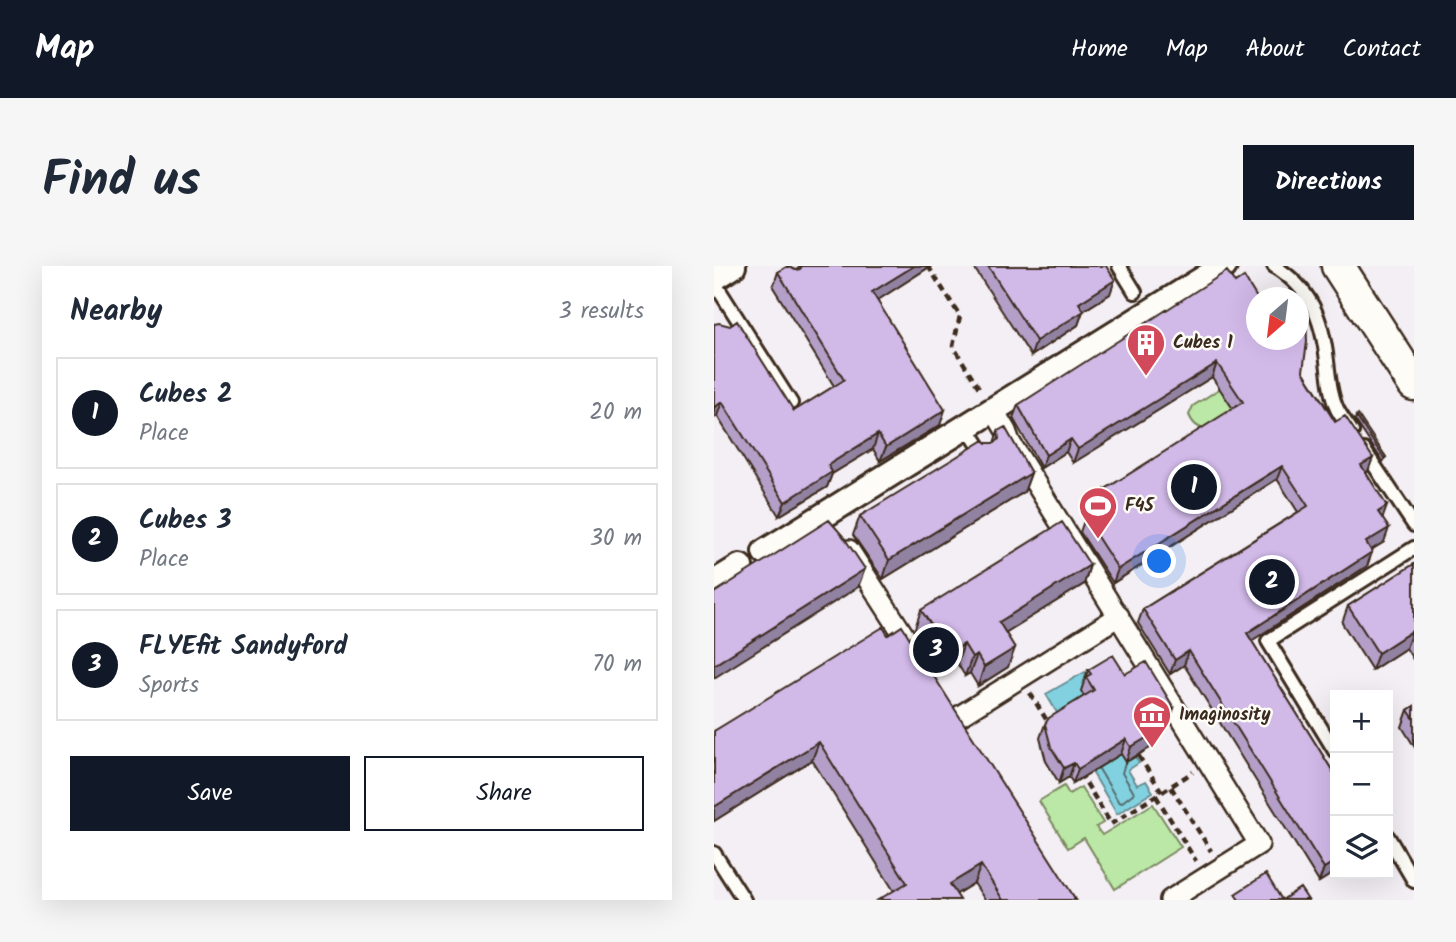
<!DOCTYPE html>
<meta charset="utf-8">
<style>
:root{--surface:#fff;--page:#f6f6f7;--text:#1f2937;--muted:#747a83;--line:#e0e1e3;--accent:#111827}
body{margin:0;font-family:Kalam,sans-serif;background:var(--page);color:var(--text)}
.controls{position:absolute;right:21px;bottom:21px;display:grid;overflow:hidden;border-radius:0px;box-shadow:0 7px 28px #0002}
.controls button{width:63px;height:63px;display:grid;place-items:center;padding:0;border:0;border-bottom:2px solid var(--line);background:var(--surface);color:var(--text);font:35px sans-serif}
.compass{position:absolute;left:532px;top:21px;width:63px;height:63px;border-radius:50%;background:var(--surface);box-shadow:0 7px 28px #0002;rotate:208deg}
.you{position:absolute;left:446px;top:296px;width:24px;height:24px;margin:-18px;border:5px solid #fff;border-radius:50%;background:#1a73e8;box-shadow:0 0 0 10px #1a73e833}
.badge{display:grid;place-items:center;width:46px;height:46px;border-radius:50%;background:var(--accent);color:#fff;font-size:23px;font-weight:700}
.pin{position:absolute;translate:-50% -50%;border:4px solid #fff;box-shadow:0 2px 7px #0006}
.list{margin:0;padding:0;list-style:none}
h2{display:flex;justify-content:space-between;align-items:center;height:91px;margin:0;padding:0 28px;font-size:30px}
h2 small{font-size:23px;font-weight:400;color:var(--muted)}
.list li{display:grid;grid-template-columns:46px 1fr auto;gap:21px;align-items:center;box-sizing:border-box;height:112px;margin:0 14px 14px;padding:0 14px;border:2px solid var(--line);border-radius:0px}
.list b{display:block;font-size:26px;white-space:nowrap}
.list p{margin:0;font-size:23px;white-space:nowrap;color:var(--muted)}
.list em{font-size:23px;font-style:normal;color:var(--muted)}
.actions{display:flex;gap:14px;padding:21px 28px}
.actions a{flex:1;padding:16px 0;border:2px solid var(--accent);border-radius:0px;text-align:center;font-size:24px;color:var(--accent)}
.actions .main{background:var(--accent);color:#fff}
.icon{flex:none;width:38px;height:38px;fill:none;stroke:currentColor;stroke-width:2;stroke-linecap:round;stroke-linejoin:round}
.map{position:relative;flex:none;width:700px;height:634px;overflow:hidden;border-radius:0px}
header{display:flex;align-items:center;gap:42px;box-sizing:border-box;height:98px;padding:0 35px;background:var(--accent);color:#fff}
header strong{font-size:33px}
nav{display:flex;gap:38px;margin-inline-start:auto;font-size:24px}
.intro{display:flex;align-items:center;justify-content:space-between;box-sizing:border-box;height:168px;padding:0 42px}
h1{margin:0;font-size:49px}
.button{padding:18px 32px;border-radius:0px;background:var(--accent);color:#fff;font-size:24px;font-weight:700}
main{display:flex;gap:42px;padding:0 42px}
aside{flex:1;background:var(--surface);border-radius:0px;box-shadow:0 7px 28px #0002}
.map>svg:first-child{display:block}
.green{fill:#bbe8a6;stroke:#7b8962;stroke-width:2}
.water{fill:#82d1e1;stroke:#668e93;stroke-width:2}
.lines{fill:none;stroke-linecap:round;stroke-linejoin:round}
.shore{stroke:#576d6c;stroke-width:2}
.service-casing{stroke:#3b2a1e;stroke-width:18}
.pedestrian-casing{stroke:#3b2a1e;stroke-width:24}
.minor-casing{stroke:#3b2a1e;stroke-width:30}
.tertiary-casing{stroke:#3b2a1e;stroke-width:37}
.path{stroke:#3b2a1e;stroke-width:4.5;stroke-dasharray:7 5;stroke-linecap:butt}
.service{stroke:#fdfcf7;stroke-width:12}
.pedestrian{stroke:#fdfcf7;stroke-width:19}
.minor{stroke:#fdfcf7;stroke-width:24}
.tertiary{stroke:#fdfcf7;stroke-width:32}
.wall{fill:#b49fc8;stroke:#3b2a1e;stroke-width:2}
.shaded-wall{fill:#9282a2;stroke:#3b2a1e;stroke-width:2}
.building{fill:#d1b9e8;stroke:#3b2a1e;stroke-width:2}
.labels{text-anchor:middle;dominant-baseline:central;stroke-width:5;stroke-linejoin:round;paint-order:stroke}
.poi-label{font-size:18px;font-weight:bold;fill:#3b2a1e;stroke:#fdfcf7;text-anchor:start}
</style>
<header>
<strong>Map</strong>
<nav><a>Home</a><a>Map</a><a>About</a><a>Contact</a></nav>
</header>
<div class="intro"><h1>Find us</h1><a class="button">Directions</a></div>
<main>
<aside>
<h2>Nearby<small>3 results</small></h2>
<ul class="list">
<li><span class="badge">1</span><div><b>Cubes 2</b><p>Place</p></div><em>20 m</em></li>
<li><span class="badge">2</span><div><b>Cubes 3</b><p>Place</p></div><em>30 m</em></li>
<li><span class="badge">3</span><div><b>FLYEfit Sandyford</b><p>Sports</p></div><em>70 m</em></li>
</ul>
<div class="actions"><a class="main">Save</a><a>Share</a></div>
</aside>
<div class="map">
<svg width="700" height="634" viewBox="0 0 700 634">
<rect width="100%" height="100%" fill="#f4eff4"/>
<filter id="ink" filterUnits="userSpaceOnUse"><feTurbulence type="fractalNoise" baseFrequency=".0143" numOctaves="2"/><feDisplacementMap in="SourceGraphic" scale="14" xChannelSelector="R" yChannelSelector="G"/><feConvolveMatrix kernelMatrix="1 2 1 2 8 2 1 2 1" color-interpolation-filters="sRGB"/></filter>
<g filter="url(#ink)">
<path class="green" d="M507 122 523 147C506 157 486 175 475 149L479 140Z
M350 520 355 528 367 521 389 557 382 561 388 569 439 538 467 581 401 623 370 572 354 582 325 535Z"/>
<path class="water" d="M371 406 425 497 414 504 423 519 432 515 439 526 403 548 332 428Z"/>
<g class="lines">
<path class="shore" d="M385 503 404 535 407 537 420 527 408 507 411 497"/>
<g class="service-casing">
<path id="service" d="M405 0 421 26
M560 0C597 23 608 52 613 95 615 111 616 128 623 143 627 151 633 158 638 166
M0 16 77 137
M252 160 270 188
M650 184 700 259
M621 485 554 375 700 282
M674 571 700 615
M0 587 30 634"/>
</g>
<g class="pedestrian-casing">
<path id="pedestrian" d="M279 143 292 165 296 176 545 578 456 634
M135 284 198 382
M244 451 405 350"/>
</g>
<g class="minor-casing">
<path id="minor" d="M0 12 19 0
M51 286 510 0
M0 317 26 301"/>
</g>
<g class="tertiary-casing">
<path id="tertiary" d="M624 0 700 118"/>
</g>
<path class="path" d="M214 0 246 50 239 80 267 125
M316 427 335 458
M366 507 397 558 448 526 424 489
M457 521 497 585
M448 526 479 506
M442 530 482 595"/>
<use href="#service" class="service"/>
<use href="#pedestrian" class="pedestrian"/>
<use href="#minor" class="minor"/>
<use href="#tertiary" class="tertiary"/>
</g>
<path class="wall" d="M85 0H213L212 3 163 34 226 159 166 195 159 183 118 208 113 221 65 250 3 150 0 152V58L80 145 120 120 59 21 64 6 84 3Z
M259 0H392L396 28 369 45 364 59 317 90Z
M521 17 589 105 654 205 652 207 669 253 670 276 657 284 658 286 653 300 537 374 621 509V606L605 616 470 399 456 408 424 357 429 343 584 246 563 213 399 317 366 266 371 252 388 242 385 238 390 224 519 143 498 111 359 197 352 186 327 202 299 152 304 139Z
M642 150 672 191 669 196 641 154Z
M284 165 317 207 310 226 169 313 139 269 146 250 273 177H280Z
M700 298V395L692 382 658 404 628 357 634 340Z
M376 299 370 318 292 366 294 401 264 420 256 407 251 410 243 397 229 406 201 362 207 344Z
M174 369 362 634H271L260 617 242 628 180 625 98 494 0 555V465Z
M374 404 411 408 460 442 455 456 443 464 444 465 439 480 412 496 407 488 359 517 355 511 345 517 332 495 326 472 331 458 370 430 367 425Z
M700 440V480L688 461 694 444Z"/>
<path class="shaded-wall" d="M200 0H213L212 3 153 41 158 26Z
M401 14 396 28 369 45 364 59 317 90 322 75 365 37Z
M503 97 498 111 359 197 364 183Z
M8 136 3 150 0 152 1 141Z
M231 144 226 159 166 195 172 181Z
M164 168 159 183 118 208 113 221 65 250 71 236 114 199Z
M357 173 352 186 327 202 332 189Z
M659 192 654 205 642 213 647 199Z
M568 200 563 213 399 317 404 303Z
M317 207 310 226 169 313 175 294Z
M673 240 668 254 664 246Z
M675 262 670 276 647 290 652 276Z
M658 286 653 300 528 381 533 367Z
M376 299 370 318 278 375 285 356Z
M151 303 144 321 0 412V399Z
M698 365 692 382 658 404 664 387Z
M250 378 243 397 229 406 236 387Z
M301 382 294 401 264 420 270 401Z
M475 385 470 399 456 408 461 394Z
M263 389 256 407 251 410 258 391Z
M460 442 455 456 433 470 438 455Z
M444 465 439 480 412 496 417 481Z
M412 473 407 488 359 517 364 503Z
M105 476 98 494 0 555V541Z
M360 497 355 511 345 517 350 502Z
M621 595V606L605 616 610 602Z
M267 599 260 617 233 634 236 618Z"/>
<path class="building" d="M74 0 81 4 86 3 88 0H200L158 26 231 144 172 181 164 168 114 199 118 206 71 236 8 136 1 141 0 139V58L5 57 16 60 23 55 80 145 130 114 64 6Z
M274 0H392L401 14 365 37 370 45 322 75Z
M513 5 521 17 530 11 543 32 542 74H584V34H585L592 50 593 76 589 105 621 156 631 150 659 192 647 199 673 240 664 246 675 262 652 276 658 286 533 367 621 509V595L610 602 475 385 461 394 429 343 594 240 568 200 404 303 371 252 398 236 390 224 529 136 503 97 364 183 357 173 332 189 304 139Z
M565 26 577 28 581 32H550Z
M644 149 672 191 670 192 642 150Z
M291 161 317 207 175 294 146 250 270 174 273 177H281L285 173 284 165Z
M115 254 129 270 151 303 0 399V327Z
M348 256 376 299 285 356 301 382 270 401 263 389 258 391 250 378 236 387 207 344Z
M700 298V368L698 365 664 387 634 340Z
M188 360 362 634H289L267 599 236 618 246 634H164L193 617 105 476 0 541V465L169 361 174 369Z
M399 389 411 408 432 396 460 442 438 455 444 465 417 481 412 473 364 503 360 497 350 502 337 481 331 458 335 452 380 424 372 411 377 408 374 404Z
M700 440V453L694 444Z
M552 608 568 634 586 622 594 634H525L521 628Z"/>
</g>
<defs>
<g id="building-pin" transform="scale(2.0125)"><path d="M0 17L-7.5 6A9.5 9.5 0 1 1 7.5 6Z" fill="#d1495b" stroke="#fdfcf7"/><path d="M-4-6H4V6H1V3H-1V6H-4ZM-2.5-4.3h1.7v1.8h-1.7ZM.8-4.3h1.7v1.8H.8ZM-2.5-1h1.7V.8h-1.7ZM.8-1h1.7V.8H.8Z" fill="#fff"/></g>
<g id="stadium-pin" transform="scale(2.0125)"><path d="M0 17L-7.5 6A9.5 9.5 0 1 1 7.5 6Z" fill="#d1495b" stroke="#fdfcf7"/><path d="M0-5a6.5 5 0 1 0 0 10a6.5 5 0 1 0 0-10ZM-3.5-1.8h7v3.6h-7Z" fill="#fff"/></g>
<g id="museum-pin" transform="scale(2.0125)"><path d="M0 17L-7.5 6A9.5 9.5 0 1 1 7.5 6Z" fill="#d1495b" stroke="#fdfcf7"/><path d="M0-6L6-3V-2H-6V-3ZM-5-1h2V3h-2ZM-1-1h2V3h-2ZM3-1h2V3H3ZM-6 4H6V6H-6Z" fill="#fff"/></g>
</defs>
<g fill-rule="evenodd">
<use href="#building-pin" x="432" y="77"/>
<use href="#stadium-pin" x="384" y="240"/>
<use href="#museum-pin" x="438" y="449"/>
</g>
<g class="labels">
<g class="poi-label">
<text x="459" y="77">Cubes 1</text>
<text x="411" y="240">F45</text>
<text x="465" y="449">Imaginosity</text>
</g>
</g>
</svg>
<div class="controls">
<button>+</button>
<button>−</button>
<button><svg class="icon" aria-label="layers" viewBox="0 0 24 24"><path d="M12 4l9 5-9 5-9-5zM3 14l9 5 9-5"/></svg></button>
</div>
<svg class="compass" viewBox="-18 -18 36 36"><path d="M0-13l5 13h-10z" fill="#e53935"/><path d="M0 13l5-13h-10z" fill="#747a83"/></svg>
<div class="you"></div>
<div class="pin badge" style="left:480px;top:221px">1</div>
<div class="pin badge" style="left:558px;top:316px">2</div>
<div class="pin badge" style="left:222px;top:384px">3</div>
</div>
</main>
